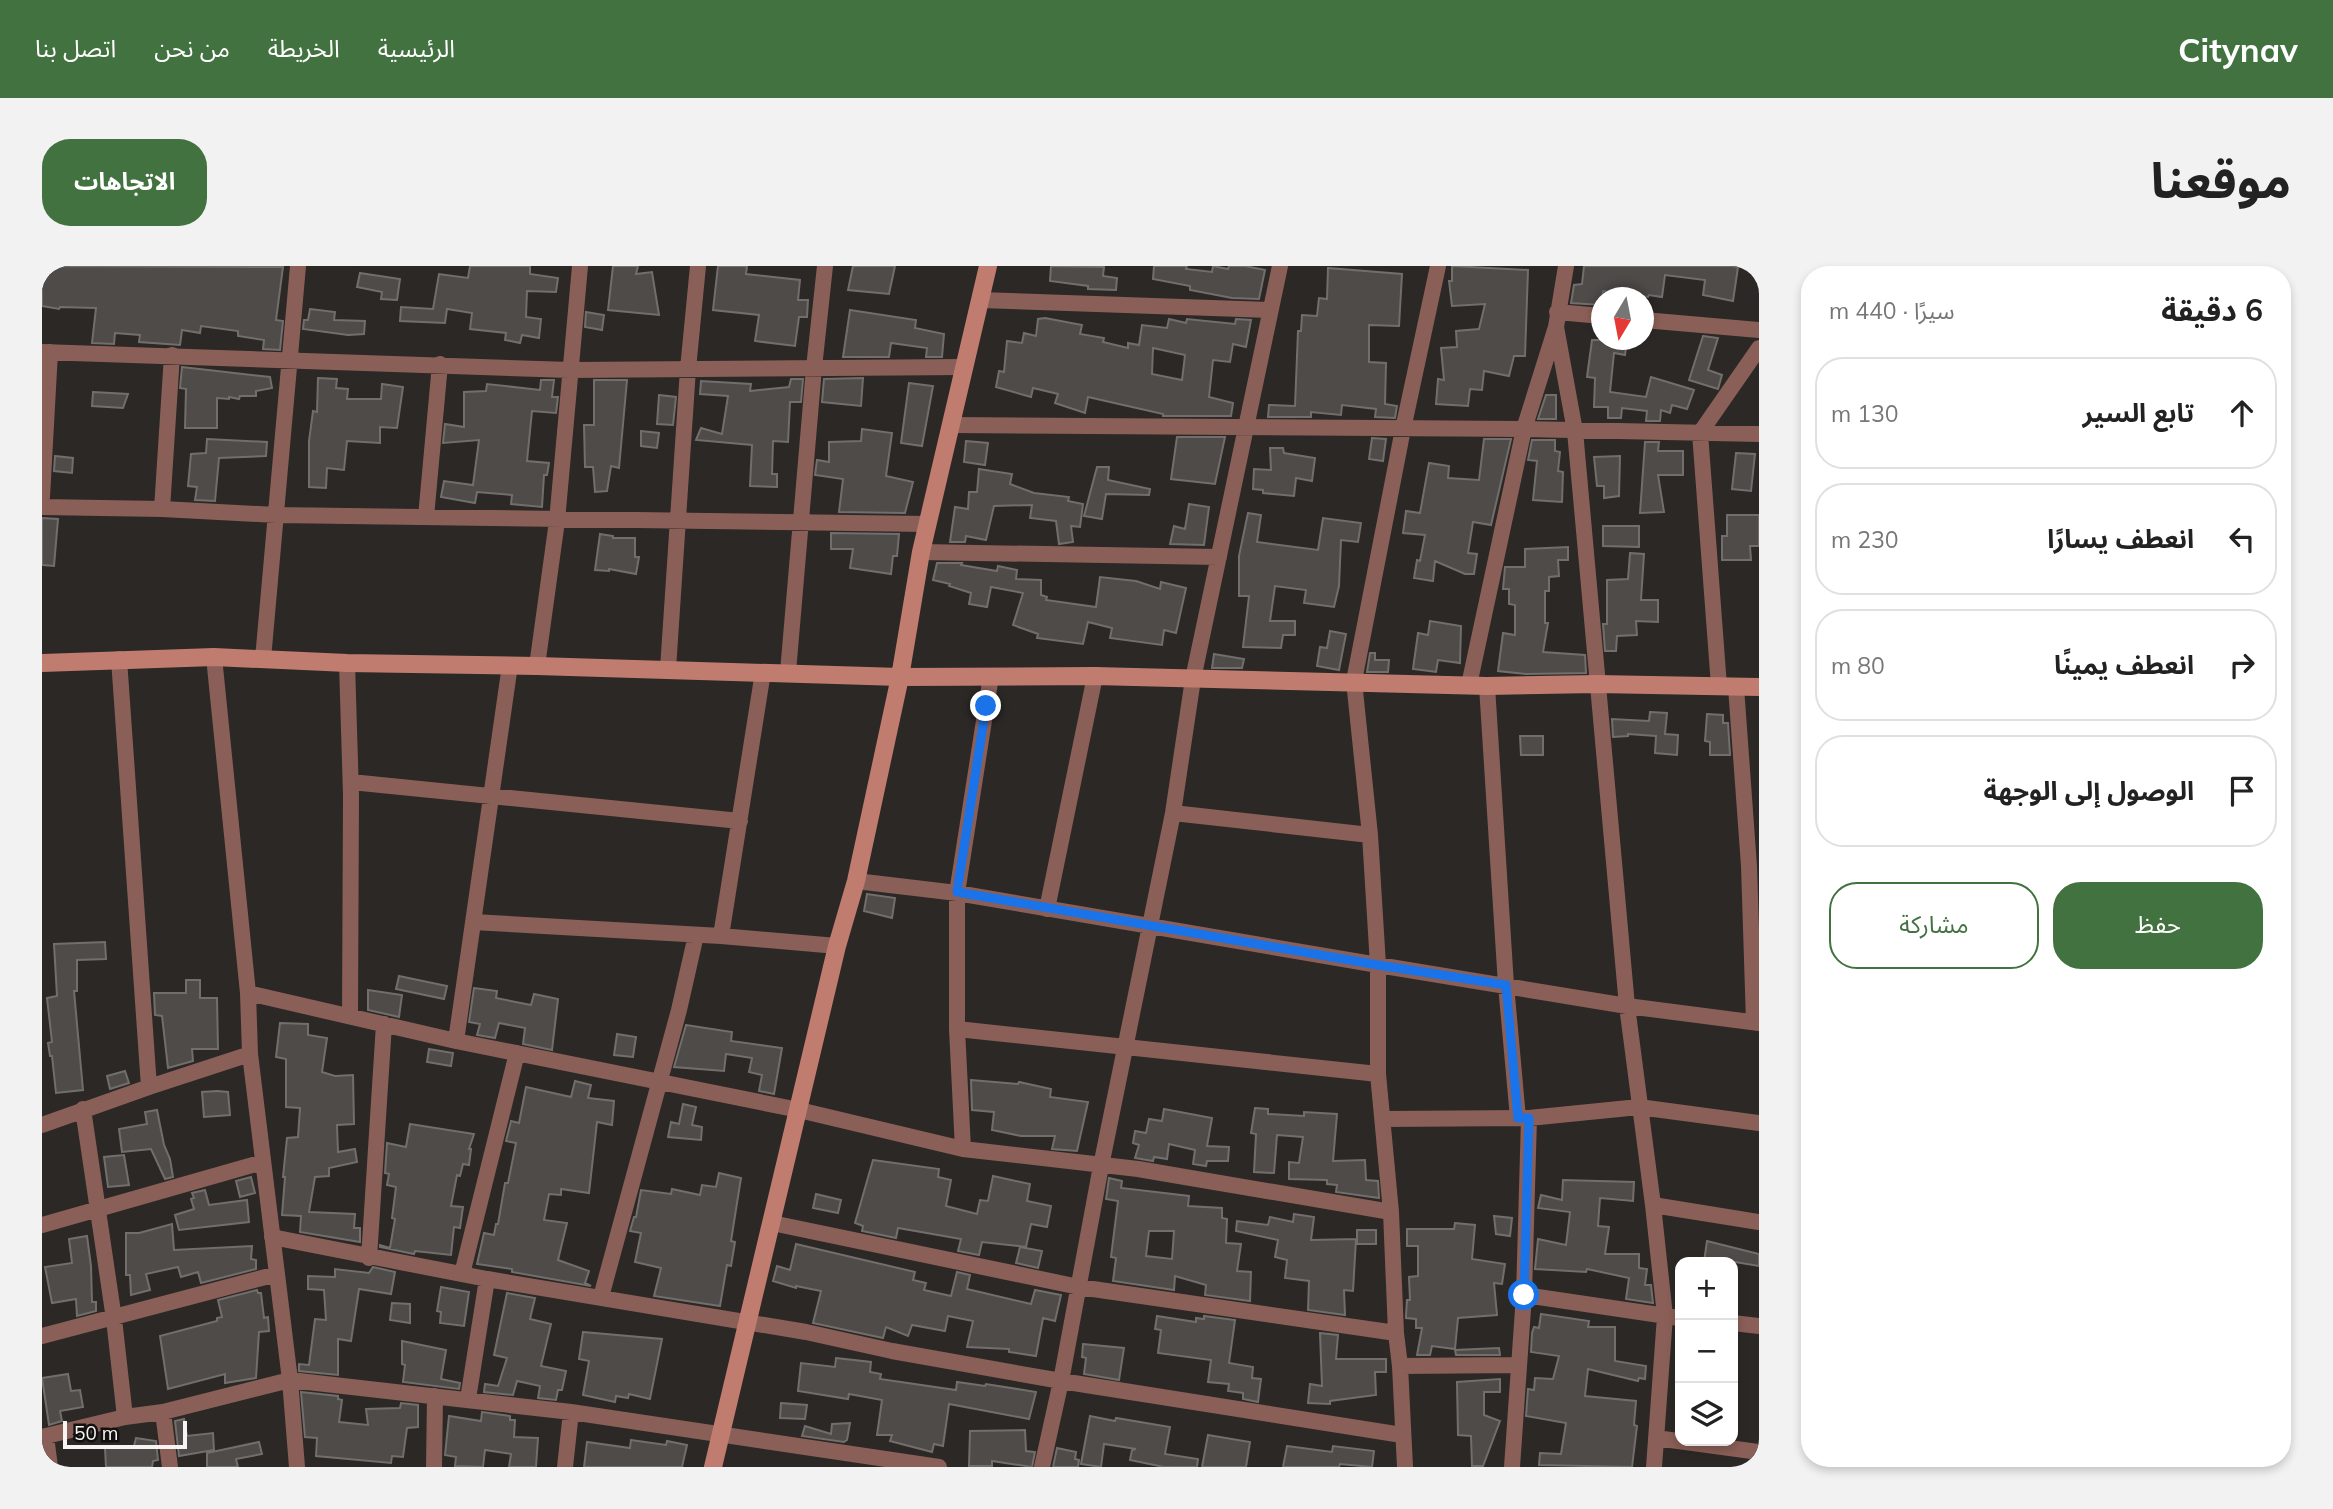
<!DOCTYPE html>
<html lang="ar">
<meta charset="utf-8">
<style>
:root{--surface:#fff;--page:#f2f2f2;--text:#222;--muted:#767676;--line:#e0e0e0;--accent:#427240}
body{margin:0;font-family:Mulish,"Noto Sans Arabic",sans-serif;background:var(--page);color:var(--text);direction:rtl}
.controls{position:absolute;right:21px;bottom:21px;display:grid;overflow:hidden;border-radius:14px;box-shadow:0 4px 10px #0003}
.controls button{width:63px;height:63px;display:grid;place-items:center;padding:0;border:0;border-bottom:2px solid var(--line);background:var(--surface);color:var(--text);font:35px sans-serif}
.compass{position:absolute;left:1549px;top:21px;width:63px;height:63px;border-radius:50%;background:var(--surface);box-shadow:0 4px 10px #0003;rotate:190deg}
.scale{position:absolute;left:21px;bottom:18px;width:124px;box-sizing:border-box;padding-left:7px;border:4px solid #f7f5f3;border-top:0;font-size:19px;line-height:24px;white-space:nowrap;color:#f7f5f3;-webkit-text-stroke:5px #131110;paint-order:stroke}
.stop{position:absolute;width:21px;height:21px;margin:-16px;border:5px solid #1a73e8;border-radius:50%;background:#fff}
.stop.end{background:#1a73e8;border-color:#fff;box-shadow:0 2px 7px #0008}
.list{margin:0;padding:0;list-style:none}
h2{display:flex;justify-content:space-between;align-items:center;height:91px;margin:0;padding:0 28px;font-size:30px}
h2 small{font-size:23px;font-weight:400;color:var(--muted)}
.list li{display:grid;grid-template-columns:46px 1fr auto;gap:21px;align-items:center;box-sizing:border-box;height:112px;margin:0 14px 14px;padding:0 14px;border:2px solid var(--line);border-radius:28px}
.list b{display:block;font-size:26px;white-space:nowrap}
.list em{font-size:23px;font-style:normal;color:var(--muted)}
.actions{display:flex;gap:14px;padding:21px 28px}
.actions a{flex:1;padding:16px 0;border:2px solid var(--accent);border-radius:28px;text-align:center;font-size:24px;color:var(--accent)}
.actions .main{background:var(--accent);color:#fff}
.icon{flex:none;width:38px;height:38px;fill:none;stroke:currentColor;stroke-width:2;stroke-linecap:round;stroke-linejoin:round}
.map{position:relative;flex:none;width:1717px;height:1201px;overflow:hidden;direction:ltr;border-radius:28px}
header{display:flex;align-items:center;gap:42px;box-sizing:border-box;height:98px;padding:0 35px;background:var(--accent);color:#fff}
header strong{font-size:33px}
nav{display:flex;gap:38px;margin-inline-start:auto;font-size:24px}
.intro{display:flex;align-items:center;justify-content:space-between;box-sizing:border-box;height:168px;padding:0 42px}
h1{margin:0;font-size:49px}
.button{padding:18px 32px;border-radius:28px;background:var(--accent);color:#fff;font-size:24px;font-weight:700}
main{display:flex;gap:42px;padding:0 42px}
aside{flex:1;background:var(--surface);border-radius:28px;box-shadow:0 4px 10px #0003}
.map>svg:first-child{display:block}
.building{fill:#4e4b49;stroke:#716e6c;stroke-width:2;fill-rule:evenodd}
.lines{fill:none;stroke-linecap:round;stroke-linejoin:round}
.street{stroke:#8a5f57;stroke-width:16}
.secondary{stroke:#c17c70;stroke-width:18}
.route{stroke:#1a73e8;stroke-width:9}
</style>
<header>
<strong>Citynav</strong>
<nav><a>الرئيسية</a><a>الخريطة</a><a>من نحن</a><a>اتصل بنا</a></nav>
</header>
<div class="intro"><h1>موقعنا</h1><a class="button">الاتجاهات</a></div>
<main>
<aside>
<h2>6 دقيقة<small>سيرًا · 440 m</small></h2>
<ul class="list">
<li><svg class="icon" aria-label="ahead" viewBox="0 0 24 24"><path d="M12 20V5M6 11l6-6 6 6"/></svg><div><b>تابع السير</b></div><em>130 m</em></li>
<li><svg class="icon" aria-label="left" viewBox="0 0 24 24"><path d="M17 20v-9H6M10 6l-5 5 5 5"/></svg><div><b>انعطف يسارًا</b></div><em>230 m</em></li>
<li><svg class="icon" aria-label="right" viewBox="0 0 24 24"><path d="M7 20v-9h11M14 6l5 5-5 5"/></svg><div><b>انعطف يمينًا</b></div><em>80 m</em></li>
<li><svg class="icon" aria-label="arrive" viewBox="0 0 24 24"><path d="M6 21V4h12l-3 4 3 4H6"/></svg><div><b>الوصول إلى الوجهة</b></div></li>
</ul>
<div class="actions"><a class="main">حفظ</a><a>مشاركة</a></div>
</aside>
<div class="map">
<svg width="1717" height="1201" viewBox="0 0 1717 1201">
<rect width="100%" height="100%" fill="#2b2826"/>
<path class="building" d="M0 0 241 1 234 54 241 55 238 84 221 83 222 74 196 70V65L159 60 158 67 140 64 138 79 97 76 98 69 73 67 72 78 50 77 54 42 18 41 17 43 0 40Z
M428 0H488V8L516 12 514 26 485 25 484 51 499 53 497 72 480 69 478 77 463 74 464 67 428 63 430 47 405 43 403 57 358 55 359 41 391 43 397 8 426 12Z
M571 0H596L594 8 610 6 617 49 566 44Z
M676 0H705L704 8 758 14 756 34H766L765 51H757L753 80 713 75 717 49 671 44Z
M811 0H853L847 28 806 24Z
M1009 0 1062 1 1061 10 1075 12 1074 24 1046 23V20L1008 15Z
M1112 0H1145L1144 3 1170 6 1171 0 1186 3 1187 0H1203L1223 4 1217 33 1190 32 1148 24V20L1111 13Z
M1410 0 1486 4 1483 90H1472L1467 110 1442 105 1440 124 1428 123 1426 140 1394 138 1396 113 1402 114 1399 82 1415 81 1414 65 1437 63 1443 38 1410 40 1407 15H1410Z
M1542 0H1689L1696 1 1691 35 1661 29 1663 14 1623 9 1620 31 1607 29 1606 31 1561 25 1559 39 1529 37 1532 19 1540 18Z
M1286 2 1360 8 1357 60 1327 59V96L1344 97 1343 138 1355 140 1353 152 1333 151 1334 143 1300 139 1299 149 1269 146V151H1226L1227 139 1253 140 1256 65H1259L1260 49 1275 50 1277 32 1285 33Z
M318 7 358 13 355 34 339 33 340 26 315 21Z
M268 43 293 46 292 54 323 55 322 68 306 69 261 63 262 54H266Z
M808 44 874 54 873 62 902 68 900 91H884L885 82 849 77 847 91H801Z
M544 46 562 49 560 64 543 61Z
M1003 52 1040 59 1038 68 1062 72 1061 76 1086 82V77L1097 79 1100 59 1125 62 1127 53 1144 57 1145 53 1193 58 1194 53 1209 54 1204 81 1191 78 1188 96 1171 94 1167 131 1191 137 1189 150H1121V148L1046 131 1043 147 1013 137 1016 128 991 122 989 131 954 121 957 105 962 106 965 75 980 77 982 67 994 70 996 53ZM1111 82 1143 89 1140 114 1110 108Z
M1661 70 1676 72 1666 104 1680 109 1676 123 1647 114Z
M1550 74H1585L1583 89 1572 87 1568 126 1604 131 1609 111 1652 124 1645 143 1630 139 1628 147 1619 144 1618 155H1604L1605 145 1580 142 1579 152H1566V141H1552L1553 112 1545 111Z
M140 101 228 111 230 122 214 125V130H198L197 133 187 131V133L175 132V162H143L144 123 138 122Z
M276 112 295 113 294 122 306 123 305 133H339L340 118 361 121 355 162 338 161V177L305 175 302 204 285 202 284 222 267 221V175L271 145 275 146Z
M821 112 819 140 780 136 782 113Z
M749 113H761L759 136H748L746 176 731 175 730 208H735V221L708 220 710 179 654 174 659 162 680 168 686 130 658 128 659 115 709 118 708 125 747 121Z
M499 114H512L510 131H516L514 147 490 145 485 195 507 197 505 209H502L500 241 469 238 470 229 435 226 433 237 399 231 402 215 431 219 437 174 401 177 403 158 422 161V126L444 125 445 118 498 124Z
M552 114H585L577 202 569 200 565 225 553 226 551 201H543L542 159H552Z
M867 117 891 120 880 180 859 177Z
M51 126 86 128 81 142 50 140Z
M617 129 634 131 631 159 615 158Z
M1504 129H1514V153H1496Z
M820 163 850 167 844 210 871 216 863 247 797 246 801 213 773 209 775 194 787 196V176L819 175Z
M599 165 617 167 615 182 599 180Z
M1135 171H1183L1173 218 1129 213Z
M1330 172 1344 173 1341 195 1327 193Z
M165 173 225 176 224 190 177 192 173 235 153 234 155 221 146 220 149 188 164 187Z
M1442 173H1469L1449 259 1431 256 1426 287 1435 288 1432 308H1423L1393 295 1391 315 1372 312 1375 294 1378 295 1383 269 1361 267 1364 245 1378 247 1387 197 1407 200 1406 212 1437 214Z
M1490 174H1513V185L1518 186 1516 205 1521 206 1520 236 1491 234 1495 195 1486 194Z
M924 175 946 177 943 199 922 196Z
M1603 176H1617L1616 185H1641V209H1616L1622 246 1598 247Z
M1228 182H1241L1242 187 1273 192 1270 215 1254 212 1252 230 1221 227V224L1211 223 1212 203 1229 204Z
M1694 187 1713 188 1709 225 1690 223Z
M13 190 31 192 30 207 12 205Z
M1578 190 1577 230 1562 232V220H1555L1552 191Z
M1055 201H1067L1066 214 1108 223 1107 229 1064 228 1060 253 1042 250Z
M937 203 970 208 968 218 992 227 1027 231 1026 235 1041 238 1038 261 1029 260 1031 276 1017 278 1014 255 988 252 990 239 952 240 944 274 924 270 923 276H908L913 241 926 243 927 226H935Z
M1147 238 1167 241 1162 279 1128 278 1132 260 1143 263Z
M1206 247 1219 249 1215 276 1276 284 1281 252 1319 257 1316 276 1299 274 1297 320 1292 341 1262 337 1264 324 1233 320 1228 355H1253V369H1241L1239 382 1201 381 1207 330H1197V290Z
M1685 249H1717V280H1708L1709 294H1680V270H1685Z
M0 252 16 253 12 300 0 299Z
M1561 260H1597V281L1561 280Z
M789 267 857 268 855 290H851L849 308 808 302 811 283H789Z
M558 268 571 270V272H593V291H597L594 308 567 303V305L553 304Z
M1526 281V294H1516L1517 310 1507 311V325H1503V357H1506L1501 386 1543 389 1544 407 1484 408 1456 405 1461 367 1473 369V339L1467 338V323H1461L1463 301H1483V283Z
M1588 287 1602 288 1599 334H1616V356L1594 355 1595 369 1575 370 1574 385H1563L1561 358H1565V314L1586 313Z
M895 297H920L919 299 955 305 956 300 975 304 974 313 999 314V329L1005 331 1004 334 1054 341 1058 311 1094 315 1118 323 1119 316 1144 322 1134 367 1122 364 1120 379 1068 372 1070 362 1046 356 1041 378 995 372 996 368 971 359 981 327 949 321 945 341 927 338 929 327 907 320 908 318 891 314Z
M1388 355 1419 360 1418 397 1396 394 1394 406 1371 403 1376 367 1386 369Z
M1288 365 1304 368 1297 404 1275 400 1278 381 1285 382Z
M1328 387H1333V394H1347L1346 406H1325Z
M1172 388 1202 393 1200 402H1170Z
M1608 446 1625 447 1623 468 1636 469 1635 489 1613 487 1614 470 1586 468V470L1571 471 1570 453 1607 455Z
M1665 448 1681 449V457H1686L1688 489H1668V476L1663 475Z
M1478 470H1501V489H1479Z
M825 628 853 632 850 652 822 645Z
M63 676 64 693 35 694V725H32L41 824 14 827 10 790H8L6 777 10 776 5 732 15 730 12 678Z
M357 710 405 720 402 733 354 723Z
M144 714H158V732H175L176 783H150L151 795 126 802 120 750 113 749 112 727H144Z
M432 722 455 725 454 732 489 739 492 728 516 733 510 784 481 778 483 762 457 757 453 772 435 769 438 758 427 756Z
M326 724 360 729 357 751 326 744Z
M238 757 266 758V769L285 772 280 806 293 810 311 809 312 858 295 859 296 886 313 883 315 896 287 902V910L273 911 267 946 313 948 312 962H318V976L258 966 259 950 240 949 243 911H241L245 872 256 871 258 842 244 841V793L234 791Z
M644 759 690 766 689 775 740 782 732 828 717 825 720 809 707 806 710 792 684 788 682 805 632 801Z
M575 768 594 771 591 791 572 789Z
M387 783 411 787 409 800 385 796Z
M83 805 87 817 68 823 65 810Z
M929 814 976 818 977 816 1009 823 1008 831 1046 836 1035 885 1010 883 1013 870H979L950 864 952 846 930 844Z
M533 815 549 819 546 832 572 835 570 859 555 856 547 927 519 923V929L507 928 502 954 525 957 516 994 547 1005 543 1017 549 1020 470 1006V1003L435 998 442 967 452 969 454 958H456L463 917H466L474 877 464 875 469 855 477 857 484 821 529 831Z
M175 825 186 826 188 849 162 851 160 826Z
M641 838 654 841 650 859 660 861 659 874 626 871 629 856 637 858Z
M1213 842 1226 843V848L1262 850V846L1295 848 1291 895 1323 894 1324 914 1336 915 1337 932 1294 926 1295 919 1285 918V914L1247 913V896L1257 897 1261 871 1235 869 1232 907 1212 906 1214 868 1209 867Z
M1122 843 1170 852 1165 880 1187 881 1186 895H1165L1164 900 1151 898 1153 884 1127 878 1125 893 1112 891 1111 895 1093 892 1097 879 1091 877 1093 865 1104 867 1107 853 1120 855Z
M115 844 122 879 128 893 131 911 123 913 109 883 80 886 77 863 105 858 103 846Z
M368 858 432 868 427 883H429L427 899 421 898 418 910 415 909 409 940 421 941 418 962 412 961 409 989 373 985 372 988 338 981V979L348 982 353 953 350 952 354 921 345 919 347 908 343 907 345 877 364 881Z
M82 889 87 919 66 921 62 891Z
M831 894 897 903 896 911 909 914 904 940 935 948 938 934 946 935 951 910 988 918 985 935 1009 940 1005 961 989 958 984 981 940 976 937 989 916 985 919 973 856 962 854 972 820 965 821 960 813 957Z
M677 907 699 912 689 975 693 976 689 1000 685 999 678 1040 612 1030 619 1002 593 996 599 967 588 965 592 951H594L599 924 629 928 630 923 658 929 660 919 674 921Z
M209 911 213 927 198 931 194 915Z
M1067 912 1080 915 1079 922 1147 930 1146 940 1180 942V952L1185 953 1184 977 1199 978 1195 1005 1209 1006 1208 1035 1163 1029 1164 1019 1133 1010 1132 1024 1071 1015 1074 992 1069 991 1076 935 1064 933ZM1107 965H1132L1130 993 1104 990Z
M1521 914 1592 916 1591 935 1558 932 1556 960 1567 961 1563 988H1597V1002L1605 1003 1603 1019H1609L1611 1037 1584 1033 1587 1012 1545 1003 1544 1006 1493 1003 1496 973 1524 979 1528 946 1496 942 1499 929 1520 934Z
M163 924 167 939 205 934 207 956 137 964 133 949 152 943 149 933 152 932 150 927Z
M774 928 799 934 796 947 771 942Z
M1252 948 1272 951 1269 974 1314 973 1311 1025 1302 1024 1303 1049 1266 1044 1267 1015 1243 1012 1245 994 1233 991 1236 974 1194 965 1195 955 1226 959 1228 951 1251 956Z
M1452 950 1470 952 1468 970 1454 968Z
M1413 957 1433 959 1430 993 1463 998 1460 1018 1452 1017 1455 1049 1416 1052 1413 1083 1390 1080 1388 1089H1375L1380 1062H1374V1053L1364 1052V1050L1365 1034H1368L1367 1011 1376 1010V980H1365V963H1412Z
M130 958 132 984 210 980 209 993 214 994V1003L159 1017 156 1006 139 1011 136 1001 104 1008 108 1024 89 1029 88 1009H84V967H97Z
M1315 964H1334V978H1315Z
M45 970 49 1000 50 1036H54V1045L35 1050 34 1033 10 1037 3 1001 30 997 27 973Z
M1665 975 1717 988V1000L1693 996H1662Z
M754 978 873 1006 871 1014 884 1017 882 1024 909 1030 915 1006 928 1009 925 1023 989 1038 993 1024 1019 1029 1013 1055 1001 1052 994 1090 967 1086V1083L925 1081 931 1055 906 1050 903 1065 870 1059 866 1070 844 1061 841 1072 771 1057 779 1025 754 1020V1022L731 1015 735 1000 748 1004Z
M978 981 1000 985 996 1002 974 997Z
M331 1001 353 1006 349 1028 317 1023 309 1075 296 1073V1109L257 1105V1098L267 1099 273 1053 284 1054 282 1024 266 1023V1010L293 1011V1003L327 1007Z
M399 1021 427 1026 422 1060 398 1057 399 1046 395 1045Z
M215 1024 216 1027H219L222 1052 226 1051 227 1065 217 1066 214 1112 183 1117V1108L126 1123 118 1070 175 1055V1052L180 1051 176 1034Z
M465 1027 493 1032 488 1053 509 1058 499 1100 524 1105 520 1124H516L514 1134 496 1132 498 1120 475 1115 471 1129 442 1126 443 1118 456 1120 465 1092 452 1089Z
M350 1037 368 1038V1057L348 1054Z
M1499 1048 1547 1055 1546 1061H1573V1095L1604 1100 1603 1113 1597 1112 1596 1115 1546 1103 1543 1130 1594 1135 1592 1159 1595 1160 1590 1201 1497 1199 1498 1187 1519 1188 1524 1157 1484 1150 1486 1123 1492 1124 1493 1112 1511 1113 1517 1090 1489 1086 1490 1067 1492 1061 1497 1062Z
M1115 1050 1154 1056V1052L1162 1053V1050L1193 1054 1187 1097 1211 1101 1210 1112 1219 1113 1216 1136 1201 1133V1127L1186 1125 1187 1118 1166 1116 1169 1094 1116 1087 1119 1064 1113 1063Z
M541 1066 620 1073 608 1133 587 1128 586 1132 574 1130 573 1136 541 1129 547 1095 537 1093Z
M1278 1067 1296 1069 1294 1093H1344V1106H1333L1334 1129 1288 1135V1138L1266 1137 1268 1118 1280 1120Z
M360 1075 404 1084 399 1113 418 1117 417 1123 361 1116 363 1099 360 1098Z
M1041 1078 1082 1082 1077 1114 1042 1108 1044 1092 1040 1091Z
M1457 1082 1458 1089H1414L1413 1084Z
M794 1092 829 1096 828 1106 839 1108 838 1113 914 1124 915 1116 943 1120 944 1118 994 1126 987 1153 907 1138 901 1180 892 1178 890 1186 848 1175 850 1169H835L840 1134 807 1128 806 1133 756 1125 759 1097 793 1101Z
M26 1108 29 1125 38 1124 41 1141 18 1145 20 1155 7 1159 0 1112Z
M1458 1113V1126H1442V1149L1458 1155 1441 1200H1430L1429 1170 1416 1169 1415 1116Z
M259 1126 296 1130V1133L300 1134 297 1156 326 1159 324 1143 358 1142 359 1137 376 1139V1161L365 1162 361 1191 350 1190 349 1197 274 1190 275 1172 263 1171Z
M739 1137 765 1139 763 1153 738 1152Z
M440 1146 468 1150V1154H473L472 1171 496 1172 494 1201H467L469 1188 443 1184 441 1201 413 1200 414 1191 403 1189 407 1150 439 1155Z
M1048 1150 1073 1155 1074 1152 1128 1161 1123 1188 1156 1193 1155 1201H1122L1088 1194 1090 1184 1094 1183 1062 1178 1059 1201 1039 1198Z
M142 1153 145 1170 171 1167 172 1184 137 1190 133 1155Z
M808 1157 805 1174 802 1176 760 1170 763 1160 789 1168 790 1158Z
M983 1164 984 1185 993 1186 990 1201 950 1195V1200H927L928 1165Z
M1166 1169 1208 1176 1204 1201H1160Z
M94 1172 114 1175 116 1194 111 1195 110 1201H64L63 1182 92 1180Z
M589 1174 624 1179 625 1175 645 1179 640 1201H542L545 1176 588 1182Z
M217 1176 220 1188 194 1193 196 1201H165V1187Z
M1245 1180 1290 1186 1291 1180 1332 1185 1330 1201 1298 1198 1297 1201H1241Z
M1015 1182 1034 1186 1033 1193 1037 1194 1036 1201H1011Z"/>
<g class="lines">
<path class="street" d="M938 34 1228 44
M1515 46 1560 50
M1602 54 1717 64
M1514 61 1533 165 1585 740 1611 939 1623 1050 1612 1201
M0 86 528 104 922 101
M909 159 1482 163 1717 168
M0 231 8 86
M0 241 120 243 234 249 885 258
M120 243 130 89
M384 251 398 98
M879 286 1177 291
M172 391 206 727 208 788 248 1114 255 1201
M77 393 107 821
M221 393 256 0
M305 397 309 529 308 749
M495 400 515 255 538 0
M626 403 646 103 656 0
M746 406 772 102 783 0
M1427 419 1482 163 1514 61 1524 0
M1445 420 1464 719 1476 852
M1677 420 1658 167 1717 82
M1694 421 1707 600 1712 756
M309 516 698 555
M1131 547 1328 569
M814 615 915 627 1336 699 1585 740 1717 757
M1005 643 1053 410
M431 656 679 670 795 680
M679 670 721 406
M206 727 414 775 757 844 921 883 1096 903 1349 946
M915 763 1336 808
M414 775 468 399
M41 843 72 1053 83 1151
M1342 853 1487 852 1597 841 1717 857
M0 859 107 821 208 788
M921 883 915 763V627L949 410
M1611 939 1717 956
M730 957 1037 1021 1354 1067
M0 959 221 896
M230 971 445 1013 764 1066 850 1085 1019 1115 1360 1169
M327 992 342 758
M420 1008 475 787
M1482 1029 1638 1052
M559 1031 637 744 654 669
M1691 1057 1717 1060
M0 1070 235 1008
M1358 1100 1477 1099
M426 1133 445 1013
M121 1146 128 1201
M4 1170 8 1201
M0 1171 83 1151 121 1146 248 1114 529 1146 897 1201
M1614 1172 1717 1186
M392 1201 393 1130
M523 1201 529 1146
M1000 1201 1019 1115 1059 900 1131 547 1151 413 1238 0
M1363 1201 1358 1100 1354 1067 1349 946 1336 808V699L1328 569 1312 415 1361 163 1396 0
M1470 1201 1482 1029 1487 852"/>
<path class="secondary" d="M0 397 172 391 305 397 495 400 858 411 1053 410 1445 420 1555 418 1717 421
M671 1201 795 680 814 615 858 411 879 286 946 0"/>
</g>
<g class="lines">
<path class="route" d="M944 440 915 626 1336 699 1464 719 1476 852H1487L1482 1029"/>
</g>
</svg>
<div class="controls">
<button>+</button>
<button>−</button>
<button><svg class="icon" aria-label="layers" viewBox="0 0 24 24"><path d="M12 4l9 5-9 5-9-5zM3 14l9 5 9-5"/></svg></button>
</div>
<svg class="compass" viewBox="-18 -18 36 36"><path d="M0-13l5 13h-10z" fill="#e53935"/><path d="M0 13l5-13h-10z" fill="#767676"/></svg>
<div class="scale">50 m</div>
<div class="stop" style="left:1482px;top:1029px"></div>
<div class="stop end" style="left:944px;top:440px"></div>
</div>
</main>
